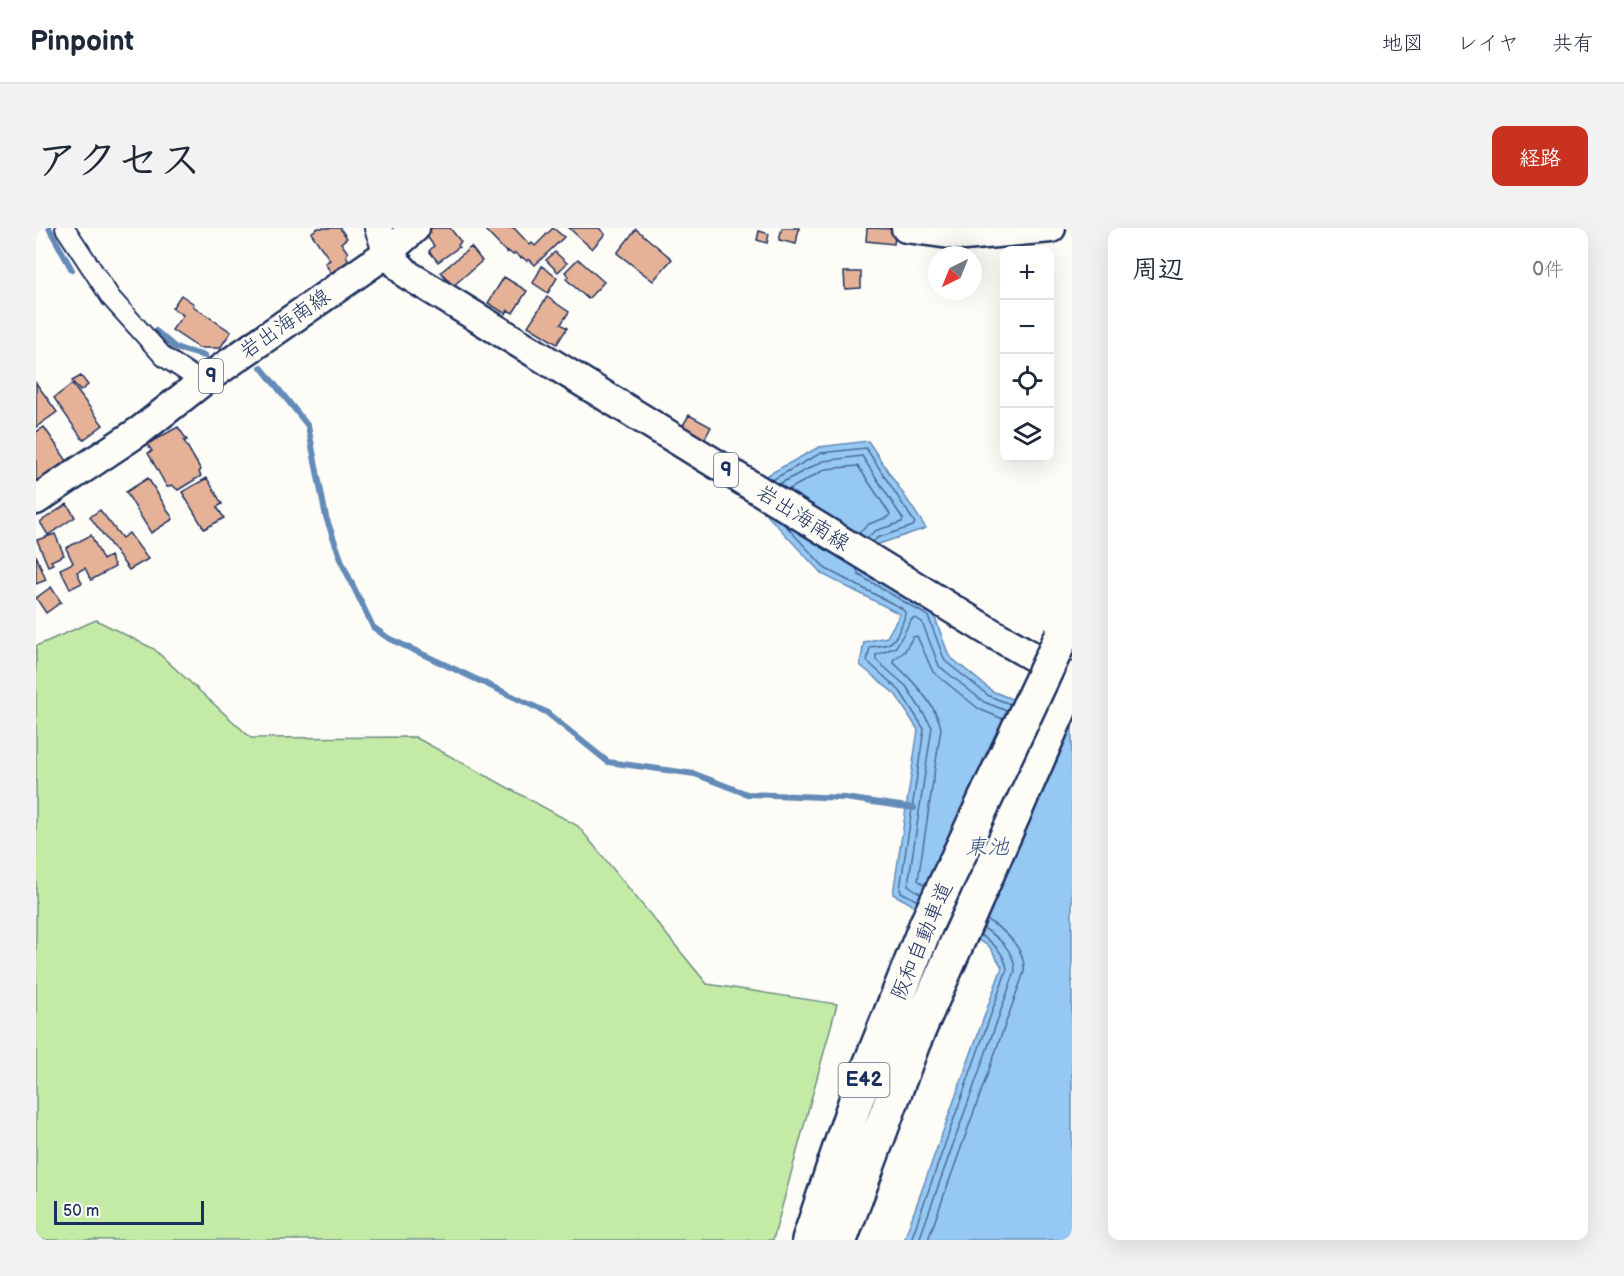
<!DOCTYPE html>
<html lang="ja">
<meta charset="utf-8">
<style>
:root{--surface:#fff;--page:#f2f2f3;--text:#1f2937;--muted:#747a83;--line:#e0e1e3;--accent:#c8321e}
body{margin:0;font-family:"Balsamiq Sans","Klee One",sans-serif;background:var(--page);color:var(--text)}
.controls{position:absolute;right:18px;top:18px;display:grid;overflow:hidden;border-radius:12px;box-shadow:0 6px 24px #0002}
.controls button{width:54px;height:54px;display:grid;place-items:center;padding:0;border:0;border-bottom:2px solid var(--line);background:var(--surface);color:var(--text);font:30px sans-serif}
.compass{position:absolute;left:892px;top:18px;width:54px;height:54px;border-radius:50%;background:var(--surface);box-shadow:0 6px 24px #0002;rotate:223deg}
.scale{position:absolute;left:18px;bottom:15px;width:150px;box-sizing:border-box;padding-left:6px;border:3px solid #1b2f5e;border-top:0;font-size:16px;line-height:21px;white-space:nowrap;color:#1b2f5e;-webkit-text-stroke:4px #fdfcf7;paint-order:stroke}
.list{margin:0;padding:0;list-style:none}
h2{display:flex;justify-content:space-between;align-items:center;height:78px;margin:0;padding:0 24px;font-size:26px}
h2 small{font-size:20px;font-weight:400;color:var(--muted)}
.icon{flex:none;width:33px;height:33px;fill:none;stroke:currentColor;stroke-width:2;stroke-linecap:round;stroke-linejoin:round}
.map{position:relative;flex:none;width:1036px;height:1012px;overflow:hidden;border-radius:12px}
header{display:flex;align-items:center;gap:36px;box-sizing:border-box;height:84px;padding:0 30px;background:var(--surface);border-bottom:2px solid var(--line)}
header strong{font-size:28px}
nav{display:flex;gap:33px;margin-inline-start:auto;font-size:21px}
.intro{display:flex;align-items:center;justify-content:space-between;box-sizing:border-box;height:144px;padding:0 36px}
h1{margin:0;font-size:42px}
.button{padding:15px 27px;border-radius:12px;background:var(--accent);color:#fff;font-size:21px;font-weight:700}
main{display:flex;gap:36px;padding:0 36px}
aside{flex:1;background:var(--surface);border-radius:12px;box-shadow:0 6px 24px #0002}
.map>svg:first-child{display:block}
.green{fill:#c3eba6;stroke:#6f8d82;stroke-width:1.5}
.water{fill:#95c8f2;stroke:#648bb7;stroke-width:1.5}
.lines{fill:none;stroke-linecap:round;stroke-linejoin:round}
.shore{stroke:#4c6c99;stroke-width:1.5}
.stream{stroke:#648bb7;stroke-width:6}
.building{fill:#e5b297;stroke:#1b2f5e;stroke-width:1.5}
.street-casing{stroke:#1b2f5e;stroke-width:22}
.secondary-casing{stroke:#1b2f5e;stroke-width:30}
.primary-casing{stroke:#1b2f5e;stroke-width:33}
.highway-casing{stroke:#1b2f5e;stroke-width:38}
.street{stroke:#fdfcf7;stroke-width:18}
.secondary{stroke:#fdfcf7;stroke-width:26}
.primary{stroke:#fdfcf7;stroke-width:28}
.highway{stroke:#fdfcf7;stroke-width:33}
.highway-bridge-casing{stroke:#1b2f5e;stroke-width:38;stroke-linecap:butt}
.highway-bridge{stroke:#fdfcf7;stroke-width:33}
.labels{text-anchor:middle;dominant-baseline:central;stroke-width:4.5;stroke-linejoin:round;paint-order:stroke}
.shield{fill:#fdfcf7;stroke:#5f6c8c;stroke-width:1.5}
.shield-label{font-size:20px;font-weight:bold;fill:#1b2f5e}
.street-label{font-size:21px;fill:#1b2f5e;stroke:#fdfcf7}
.water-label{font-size:22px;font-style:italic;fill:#3a5583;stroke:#fdfcf7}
</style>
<header>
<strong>Pinpoint</strong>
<nav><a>地図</a><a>レイヤ</a><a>共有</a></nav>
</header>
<div class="intro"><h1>アクセス</h1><a class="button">経路</a></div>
<main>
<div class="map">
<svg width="1036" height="1012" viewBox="0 0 1036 1012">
<rect width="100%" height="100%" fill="#fdfcf7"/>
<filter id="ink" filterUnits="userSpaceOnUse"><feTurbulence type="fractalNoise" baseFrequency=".0167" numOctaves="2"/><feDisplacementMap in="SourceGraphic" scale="12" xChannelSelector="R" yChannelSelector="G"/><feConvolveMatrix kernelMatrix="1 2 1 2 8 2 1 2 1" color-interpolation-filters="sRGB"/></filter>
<g filter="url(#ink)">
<path class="green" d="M60 392 118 421 215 510 379 509 542 598 671 756 801 776 737 1012H0V418Z"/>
<path class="water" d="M832 213 890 300 843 316 825 341 897 384 913 428 956 463 1036 495V1012H868L966 739 953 718 857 666 882 502 860 467 824 437 828 414 851 409 864 386 786 346 731 287 728 249 783 219Z"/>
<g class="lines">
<path class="shore" d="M736 252 785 225 830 220 879 295 877 298 841 310 837 314
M743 256 787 233 826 228 867 291 866 294 839 303 831 310
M752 262 790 241 822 238 854 286 852 289 833 296 823 305
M748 296 790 341 865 380 869 384C869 391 861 411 854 415 849 418 840 418 834 419L831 433 864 463 888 501 864 661 865 664 882 673
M820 340 823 347 892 388 909 433 953 468 974 476
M889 658 882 652 905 500C900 476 875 451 858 435L857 432 868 424 877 409 881 408 897 444 943 481 967 491
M885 666 872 657 896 499 870 458 840 432V427L860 419 876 391 880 390 886 394 903 438 948 474 971 483
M875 1012 971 741C969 726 957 714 944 707
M883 1012 979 743C979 724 962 708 947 700
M892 1012 988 744C990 721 969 702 951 692"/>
<path class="stream" d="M13 0 36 42
M120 103 140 120 169 128
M225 139 272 198 290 289 307 337 337 399 352 410 510 484 572 534 659 546 711 566 809 570 878 580"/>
</g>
<path class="building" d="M282 0H304L311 10 305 15 312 25 310 27 313 33 295 45 289 35 294 32 275 5Z
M391 0H414L425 14 422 17 423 19 402 34 393 23 398 18 387 3Z
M447 0H478L494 17 496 15 499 18 517 0 528 9 499 37 493 31 491 33 486 29 485 30 479 25 477 27 472 23 471 25Z
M533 0H563L569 6 556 21Z
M746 0H763L760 16 743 12Z
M831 0 860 1 858 16 830 13Z
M600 1 636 31 617 53 581 25Z
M723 3 733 6 731 15 721 12Z
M435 19 446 33 417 58 405 44Z
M519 24 531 35 522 44 510 32Z
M542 31 568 54 552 71 530 51 533 48 529 44Z
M506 38 521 50 512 65 497 55Z
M808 44H825V60L809 61Z
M468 49 491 63 477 85 472 82 470 86 452 75Z
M145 67 158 76 157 78 195 104 184 120H163L136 102 147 87 136 80Z
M511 69 533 84 525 96 531 100 521 116 492 98Z
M45 148 52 157 44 163 36 153Z
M0 155 21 184 0 199Z
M36 156 67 197 47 212 18 170Z
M653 187 675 199 668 212 646 199Z
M8 199 33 236 0 258V204Z
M142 199 151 212 148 213 165 242 163 244 165 248 142 262 136 257 131 259 112 225 116 223 111 216Z
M112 250 137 291 115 305 90 264Z
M171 250 186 276 181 279 188 290 168 301 146 264Z
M31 276 39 289 12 307 4 294Z
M64 282 86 310 93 305 112 331 93 342 54 289Z
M19 306 28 327 15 333 17 336 12 338 1 312Z
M55 307 67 332 74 328 79 339 55 352 49 340 41 344 46 355 34 361 24 341 37 335 30 320Z
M0 327 10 352 0 356Z
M15 359 25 374 10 385 0 370Z"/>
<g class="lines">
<g class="street-casing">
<path id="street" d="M29 0 75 70 128 129 166 154"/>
</g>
<g class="secondary-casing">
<path id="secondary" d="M342 0 351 25"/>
</g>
<g class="primary-casing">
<path id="primary" d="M870 0 928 8 1015 0
M351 25 372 47 954 404 1031 448
M0 272 105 202 166 154 351 25 379 0"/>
</g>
<g class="highway-casing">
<path id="highway" d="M773 1012 820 872 891 695
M804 1012 877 815 1036 453"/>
</g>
<use href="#street" class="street"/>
<use href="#secondary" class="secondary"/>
<use href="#primary" class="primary"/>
<use href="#highway" class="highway"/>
<g class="highway-bridge-casing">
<path id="highway-bridge" d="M891 695 1026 408"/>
</g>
<use href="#highway-bridge" class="highway-bridge"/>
</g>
</g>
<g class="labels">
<g class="shield">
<rect x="163" y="131" width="24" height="34" rx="4.5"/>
<rect x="678" y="225" width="24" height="34" rx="4.5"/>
<rect x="802.5" y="835" width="51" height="34" rx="4.5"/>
</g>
<g class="shield-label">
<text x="175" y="148">9</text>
<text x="690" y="242">9</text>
<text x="828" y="852">E42</text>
</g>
<g class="street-label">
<text transform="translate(249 96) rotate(-35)">岩出海南線</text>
<text transform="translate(767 290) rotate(32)">岩出海南線</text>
<text transform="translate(886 713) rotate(-67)">阪和自動車道</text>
</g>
<g class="water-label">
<text x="951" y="619">東池</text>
</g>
</g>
</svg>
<div class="controls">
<button>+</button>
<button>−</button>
<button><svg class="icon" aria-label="locate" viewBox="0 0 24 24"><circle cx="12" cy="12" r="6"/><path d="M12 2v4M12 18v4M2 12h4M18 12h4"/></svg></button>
<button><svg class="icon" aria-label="layers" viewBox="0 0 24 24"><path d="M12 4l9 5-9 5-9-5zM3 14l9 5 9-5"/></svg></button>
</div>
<svg class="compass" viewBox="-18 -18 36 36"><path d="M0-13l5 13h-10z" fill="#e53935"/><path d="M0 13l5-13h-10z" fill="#747a83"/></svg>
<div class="scale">50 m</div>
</div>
<aside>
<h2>周辺<small>0件</small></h2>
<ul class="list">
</ul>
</aside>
</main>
